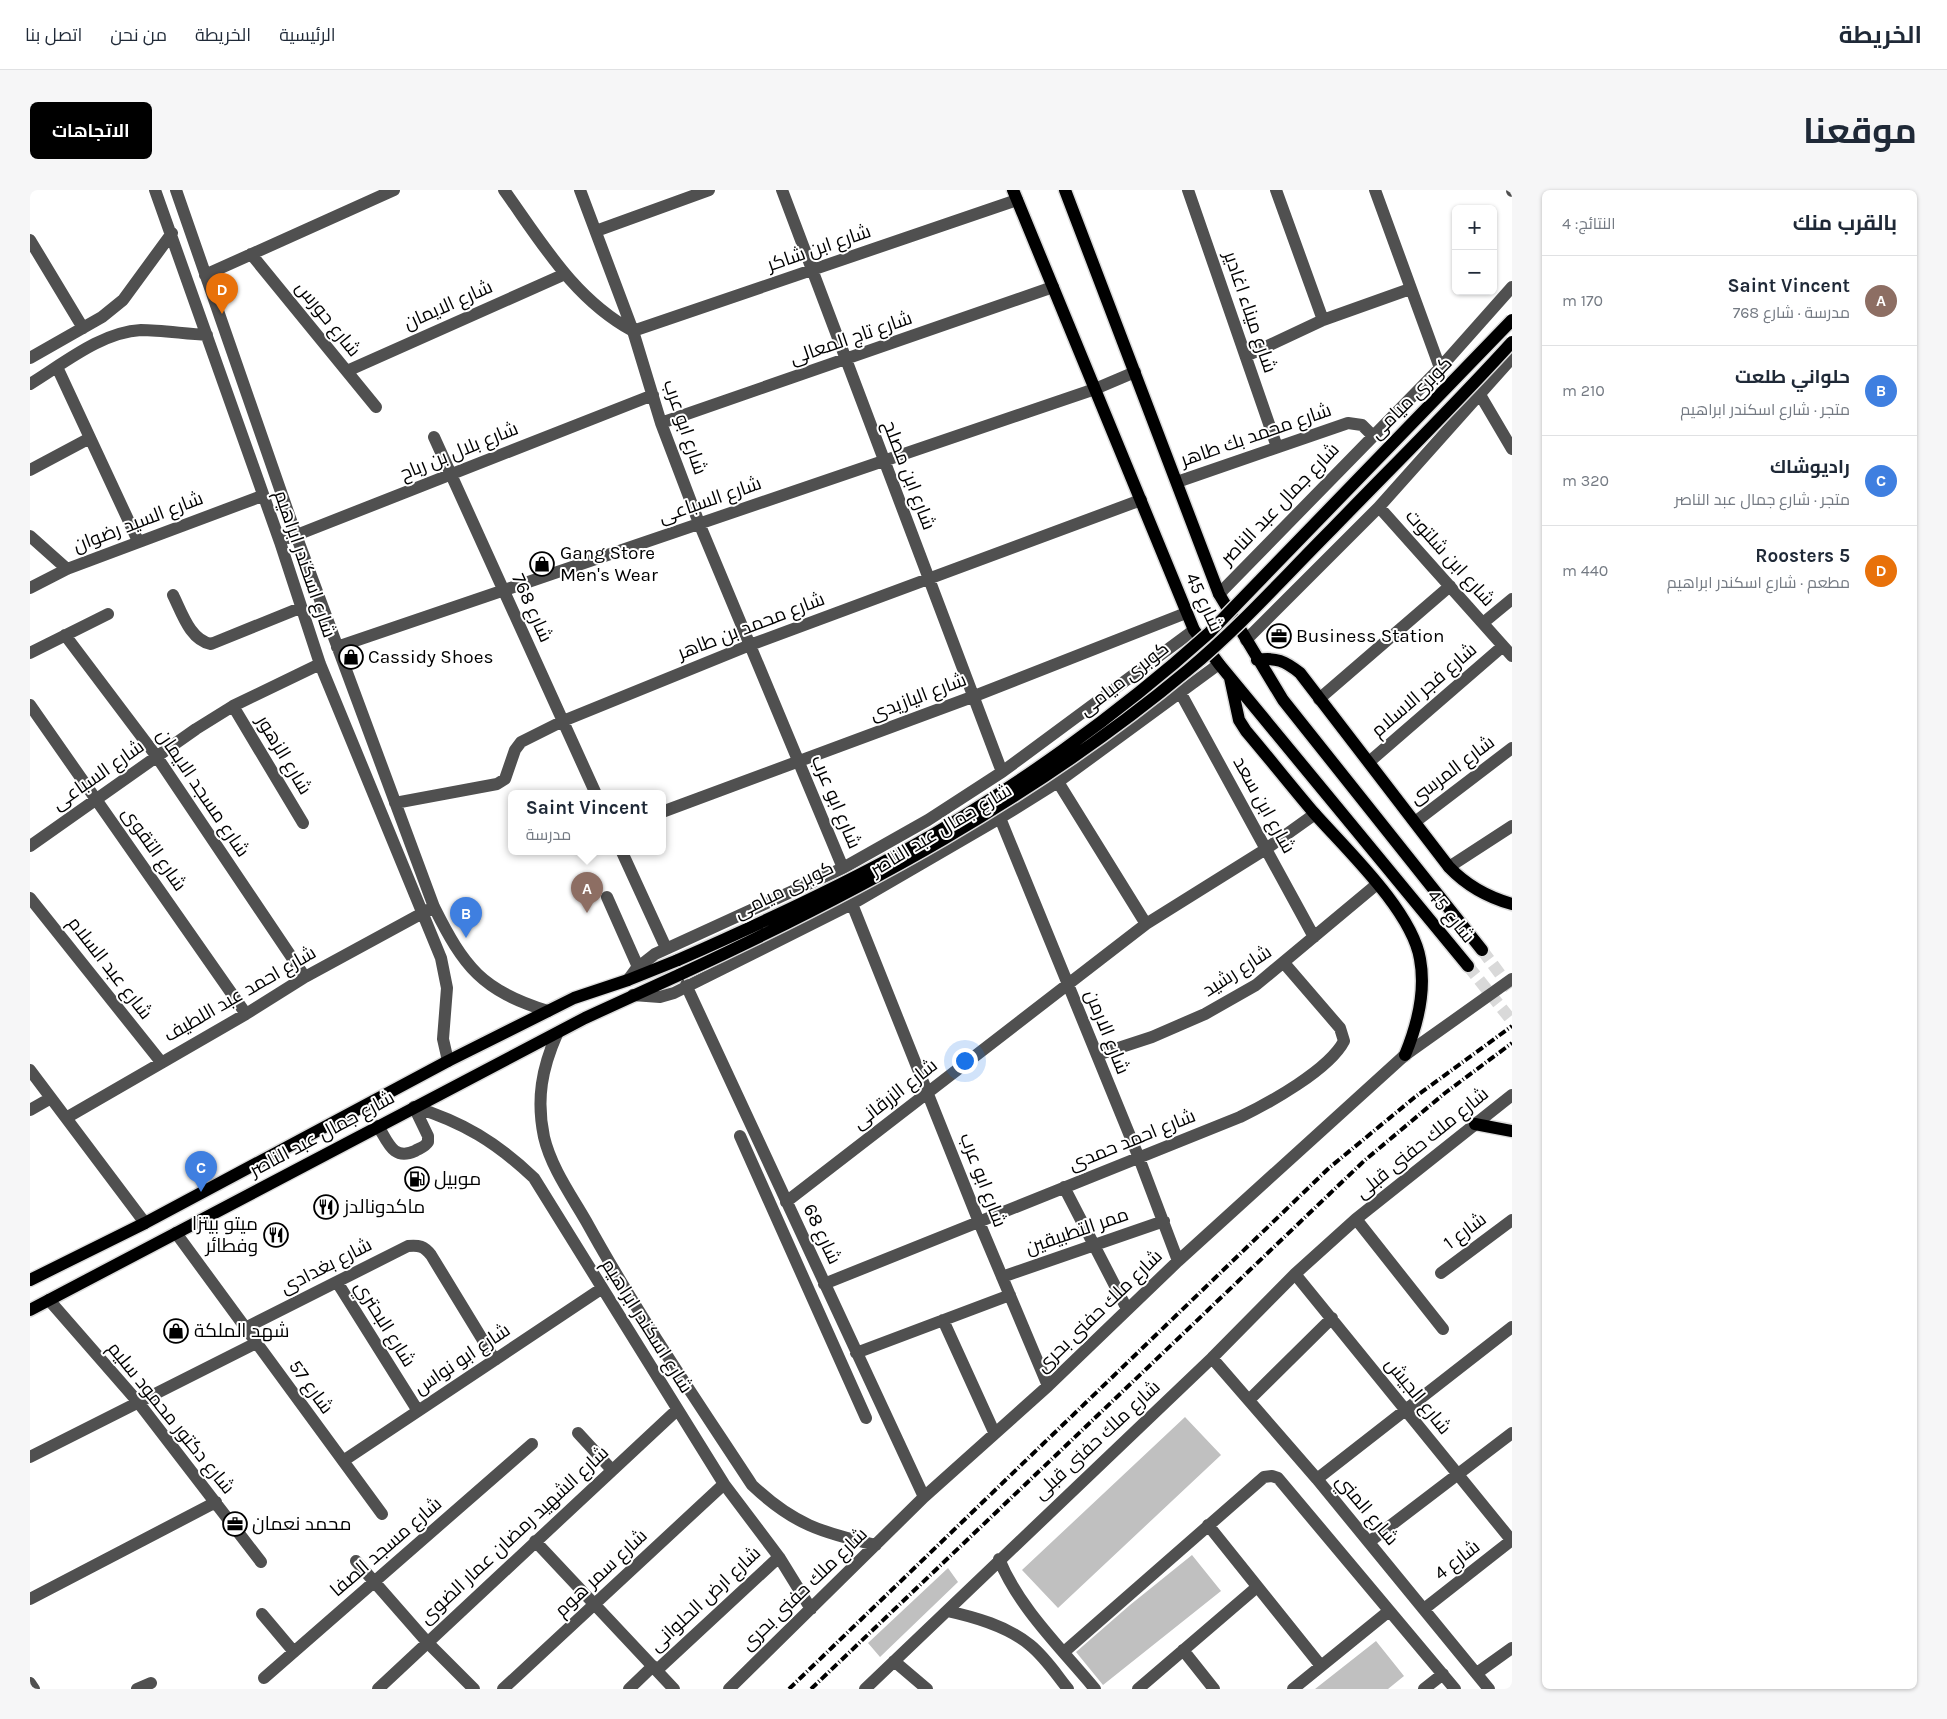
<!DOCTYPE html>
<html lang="ar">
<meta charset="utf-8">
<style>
:root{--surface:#fff;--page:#f6f6f7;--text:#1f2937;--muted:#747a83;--line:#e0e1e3;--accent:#000}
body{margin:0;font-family:Karla,Cairo,sans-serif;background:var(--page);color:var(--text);direction:rtl}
.controls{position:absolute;right:15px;top:15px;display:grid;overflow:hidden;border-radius:8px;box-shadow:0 1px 4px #0004}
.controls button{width:45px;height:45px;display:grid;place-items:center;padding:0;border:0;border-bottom:1px solid var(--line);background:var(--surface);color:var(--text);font:25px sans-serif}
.you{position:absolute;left:934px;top:870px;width:18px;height:18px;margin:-12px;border:4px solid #fff;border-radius:50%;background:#1a73e8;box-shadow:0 0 0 8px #1a73e833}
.badge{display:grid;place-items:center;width:32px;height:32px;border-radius:50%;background:var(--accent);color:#fff;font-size:16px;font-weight:700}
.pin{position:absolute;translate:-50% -41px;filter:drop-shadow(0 1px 2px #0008)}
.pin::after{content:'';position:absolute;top:26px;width:18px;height:15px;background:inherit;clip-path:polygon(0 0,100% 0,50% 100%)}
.popup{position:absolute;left:478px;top:600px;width:158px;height:65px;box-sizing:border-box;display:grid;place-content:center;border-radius:8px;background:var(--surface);filter:drop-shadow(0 1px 4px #0005);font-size:16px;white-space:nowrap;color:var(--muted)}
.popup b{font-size:19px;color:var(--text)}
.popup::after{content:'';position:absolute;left:50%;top:100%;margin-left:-10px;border:10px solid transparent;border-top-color:var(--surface)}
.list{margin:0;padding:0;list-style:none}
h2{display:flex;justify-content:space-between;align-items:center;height:65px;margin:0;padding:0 20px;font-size:21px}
h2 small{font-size:16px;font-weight:400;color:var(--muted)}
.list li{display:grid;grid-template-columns:32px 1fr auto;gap:15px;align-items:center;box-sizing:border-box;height:90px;padding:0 20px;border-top:1px solid var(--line)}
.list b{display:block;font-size:19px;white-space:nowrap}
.list p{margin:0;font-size:16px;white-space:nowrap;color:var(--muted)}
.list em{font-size:16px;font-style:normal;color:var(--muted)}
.map{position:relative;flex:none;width:1482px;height:1499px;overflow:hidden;direction:ltr;border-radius:8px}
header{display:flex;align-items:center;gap:30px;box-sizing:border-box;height:70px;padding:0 25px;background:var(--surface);border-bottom:1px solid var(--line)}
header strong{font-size:24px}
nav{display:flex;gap:28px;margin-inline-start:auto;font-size:18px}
.intro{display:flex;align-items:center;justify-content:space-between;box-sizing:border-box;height:120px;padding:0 30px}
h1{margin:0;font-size:35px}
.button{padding:12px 22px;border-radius:8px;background:var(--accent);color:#fff;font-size:18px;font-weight:700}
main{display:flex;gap:30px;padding:0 30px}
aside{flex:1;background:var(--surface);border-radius:8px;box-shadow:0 1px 4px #0004}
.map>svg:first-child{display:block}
.building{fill:#c0c0c0}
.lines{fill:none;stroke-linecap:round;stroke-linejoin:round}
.major-tunnel{stroke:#d9d9d9;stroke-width:12;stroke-dasharray:12 6;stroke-linecap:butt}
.major-casing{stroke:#dbdbdb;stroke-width:15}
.minor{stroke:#505050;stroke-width:12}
.major{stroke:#000;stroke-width:12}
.rail{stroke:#000;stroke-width:4;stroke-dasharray:8 2.5 1 2.5;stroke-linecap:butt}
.major-bridge-casing{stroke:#dbdbdb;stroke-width:15;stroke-linecap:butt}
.major-bridge{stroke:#000;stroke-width:12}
.labels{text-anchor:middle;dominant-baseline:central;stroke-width:4;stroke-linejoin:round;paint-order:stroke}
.street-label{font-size:19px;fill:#000;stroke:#fff}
.poi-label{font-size:19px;fill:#000;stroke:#fff;text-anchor:start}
</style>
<header>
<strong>الخريطة</strong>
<nav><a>الرئيسية</a><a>الخريطة</a><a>من نحن</a><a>اتصل بنا</a></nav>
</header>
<div class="intro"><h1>موقعنا</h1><a class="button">الاتجاهات</a></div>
<main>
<aside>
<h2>بالقرب منك<small>النتائج: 4</small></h2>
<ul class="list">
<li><span class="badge" style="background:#8d6e63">A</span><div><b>Saint Vincent</b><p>مدرسة · شارع 768</p></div><em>170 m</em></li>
<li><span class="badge" style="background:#3f7fe0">B</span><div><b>حلواني طلعت</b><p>متجر · شارع اسكندر ابراهيم</p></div><em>210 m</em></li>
<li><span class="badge" style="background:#3f7fe0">C</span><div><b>راديوشاك</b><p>متجر · شارع جمال عبد الناصر</p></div><em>320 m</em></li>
<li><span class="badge" style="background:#e8710a">D</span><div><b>5 Roosters</b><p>مطعم · شارع اسكندر ابراهيم</p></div><em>440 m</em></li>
</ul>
</aside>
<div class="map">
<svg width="1482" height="1499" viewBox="0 0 1482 1499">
<rect width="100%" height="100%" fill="#fff"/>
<path class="building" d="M1155 1227 1191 1265 1028 1418 992 1380Z
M1162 1365 1191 1401 1073 1495 1046 1462 1100 1415Z
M918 1378 928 1392 850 1467 838 1453Z
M1346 1451 1374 1486 1358 1499H1285Z"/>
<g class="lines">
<path class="major-tunnel" d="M1452 760 1482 800
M1438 776 1482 831"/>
<g class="major-casing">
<path id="major" d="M983 0 1164 440 1189 474 1438 776
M1035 0 1189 404 1253 510 1452 760
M1227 470C1246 467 1255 471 1270 483L1419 677C1437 696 1457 707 1482 714
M1200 488 1209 530 1216 541C1239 568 1261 596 1284 623 1316 659 1382 721 1390 769 1396 801 1387 836 1375 865
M1445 934 1482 941
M0 1090 115 1033 418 871 544 808 598 790 648 770
M0 1120 555 828 651 784"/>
</g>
<path class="minor" d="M125 0 250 352 290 474 411 768 417 798 413 849 418 871
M146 0 266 345 404 717C434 777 452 801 518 821
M474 0C512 53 544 109 603 141L987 10
M550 0 603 141 631 233 669 333 813 678
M752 0 972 582
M1158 0 1247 257
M1246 0 1293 130
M1345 0 1410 178
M1482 0V1
M566 41 679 0
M0 50 53 138
M221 64 346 217
M175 85 364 0
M1216 166 1293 130 1380 99
M0 168 72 127 93 110 142 43
M27 177 108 351
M317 181 535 84
M0 194C33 174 71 142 111 140 131 140 156 144 177 145
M1449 203 1482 259
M631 233 1023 97
M404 247 566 604
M0 280 60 248
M1147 292 1318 233 1332 235 1343 246
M1349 317 1482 466
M0 346 37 379
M259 348 623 205
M0 398 37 379 232 306
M1189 404 1410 178 1482 97
M143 405C152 423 160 450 181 454L270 418
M1453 433 1482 409
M35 445 127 567 275 787
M1216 450 1349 317 1482 168
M307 457 1065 199 1105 182
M0 463 78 424
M1150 502 1284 747
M1289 509 1420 396
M0 515 216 824
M203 516 273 633
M1339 572 1473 456
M1028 592 1116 734
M365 613 467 594 475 589 485 560 491 552 533 531 720 455 1111 310
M632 622 942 507 1156 423
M970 628 1109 968 1148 1071
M1385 632 1482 558
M0 656 166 539 203 516 290 474
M592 662 636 758
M1419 677 1482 636
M577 707 608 777
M0 708 131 872
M822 714 949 1032 1018 1196
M598 790 606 779 625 764 813 678 898 630 972 582 1164 440
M656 795 894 1307
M603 805 630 807 644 803 822 714 970 628 1028 592 1189 474
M527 844C512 878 506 909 514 947 521 977 541 1005 556 1031 606 1122 665 1208 722 1295 763 1334 792 1343 846 1355
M1067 865 1122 847 1175 824 1226 795 1346 695
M0 880 115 1033
M384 917C433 932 466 952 504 988L694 1294 749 1367 781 1419
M0 920 21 908
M36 928 216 824 275 787 400 719
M348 936C358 952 363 971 385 961 390 958 395 957 398 952V946L384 917
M710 946 836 1228
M1034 997 1097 1119
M756 1012 1116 734 1236 659 1285 624
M1326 1029 1413 1139
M146 1043 352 1324
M1411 1083 1482 1030
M1265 1084 1482 1351
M972 1087 1134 1031
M307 1092 388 1221
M794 1094 1210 927C1239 913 1299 880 1314 851L1310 838 1254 773
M19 1110 108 1212 231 1372
M913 1130 964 1242
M215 1138 378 1056C389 1055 394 1056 401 1065L465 1170
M826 1163 980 1105
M1182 1168 1287 1289 1459 1499
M1219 1210 1302 1128
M548 1243 582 1280
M0 1267 226 1153
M313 1271 571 1099
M1287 1289 1482 1137
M1178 1335 1291 1476
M505 1351 644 1499
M1339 1352 1482 1243
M969 1369C989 1418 1031 1458 1065 1499
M326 1371 397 1452 444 1499
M0 1409 186 1312
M1394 1419 1482 1350
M917 1421C945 1427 977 1436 1000 1455 1015 1467 1026 1484 1038 1499
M232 1424 264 1462
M1153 1460 1184 1499
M1034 1462 1234 1287 1242 1286 1248 1288 1425 1499
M864 1471 897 1499
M627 1480 749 1367
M1447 1483 1482 1458
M234 1488 502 1254
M0 1493 4 1499
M107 1499 121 1493
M348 1499 647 1220
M473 1499 694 1294
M599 1499 623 1476
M699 1499 894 1307 1018 1196 1148 1071 1375 865 1482 789
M835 1499 1182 1168 1265 1084 1326 1029 1482 905
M1108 1499 1227 1397
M1263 1499 1359 1421
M1394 1499 1413 1484"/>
<use href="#major" class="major"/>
<path class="rail" d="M759 1499 1299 978 1385 907 1482 836
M781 1499 1334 971 1415 903 1482 853"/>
<g class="major-bridge-casing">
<path id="major-bridge" d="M648 770C725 736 801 701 874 661 979 603 1089 524 1179 443L1482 130
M651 784C830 701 1006 607 1158 480 1210 437 1255 386 1302 339 1362 277 1424 216 1482 152"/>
</g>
<use href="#major-bridge" class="major-bridge"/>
</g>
<defs>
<g id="shop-ring" transform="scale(1.25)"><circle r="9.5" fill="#fff" stroke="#000" stroke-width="1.5"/><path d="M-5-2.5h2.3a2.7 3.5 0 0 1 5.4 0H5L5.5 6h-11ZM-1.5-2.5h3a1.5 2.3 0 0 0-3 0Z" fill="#000"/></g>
<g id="office-ring" transform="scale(1.25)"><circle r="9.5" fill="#fff" stroke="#000" stroke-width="1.5"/><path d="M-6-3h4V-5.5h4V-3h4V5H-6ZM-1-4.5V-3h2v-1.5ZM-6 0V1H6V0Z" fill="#000"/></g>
<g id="fuel-ring" transform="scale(1.25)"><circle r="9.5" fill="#fff" stroke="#000" stroke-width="1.5"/><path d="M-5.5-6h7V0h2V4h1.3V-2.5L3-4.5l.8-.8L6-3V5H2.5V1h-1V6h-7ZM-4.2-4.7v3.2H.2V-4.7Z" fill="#000"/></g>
<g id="restaurant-ring" transform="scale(1.25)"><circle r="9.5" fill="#fff" stroke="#000" stroke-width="1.5"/><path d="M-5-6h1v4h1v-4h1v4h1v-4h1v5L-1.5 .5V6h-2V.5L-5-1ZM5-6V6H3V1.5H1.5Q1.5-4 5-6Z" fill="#000"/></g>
</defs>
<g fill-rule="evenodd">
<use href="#shop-ring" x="512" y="374"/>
<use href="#office-ring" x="1249" y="446"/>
<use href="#shop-ring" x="321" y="467"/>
<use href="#fuel-ring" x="387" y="989"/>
<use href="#restaurant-ring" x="296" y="1017"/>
<use href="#restaurant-ring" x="246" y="1045"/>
<use href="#shop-ring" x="146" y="1141"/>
<use href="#office-ring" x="205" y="1334"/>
</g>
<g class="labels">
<g class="street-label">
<text transform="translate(789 58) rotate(-19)">شارع ابن شاكر</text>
<text transform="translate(418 115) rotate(-24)">شارع الايمان</text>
<text transform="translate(1220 122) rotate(71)">شارع ميناء اغادير</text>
<text transform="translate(298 129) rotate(51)">شارع حورس</text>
<text transform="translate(821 148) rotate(-19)">شارع تاج المعالى</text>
<text transform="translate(1381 208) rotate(-45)">كوبرى ميامى</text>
<text transform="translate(655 237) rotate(71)">شارع ابو عرب</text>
<text transform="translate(1226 245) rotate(-19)">شارع محمد بك طاهر</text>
<text transform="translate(429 261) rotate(-22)">شارع بلال بن رباح</text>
<text transform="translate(879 285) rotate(69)">شارع ابن مصلح</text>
<text transform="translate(680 310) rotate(-19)">شارع السباعى</text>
<text transform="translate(1250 314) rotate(-46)">شارع جمال عبد الناصر</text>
<text transform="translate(108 332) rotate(-21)">شارع السيد رضوان</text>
<text transform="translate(1420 368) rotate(48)">شارع ابن شلتوت</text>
<text transform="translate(275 374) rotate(71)">شارع اسكندر ابراهيم</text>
<text transform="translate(1174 412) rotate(65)">شارع 45</text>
<text transform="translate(502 418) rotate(66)">شارع 768</text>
<text transform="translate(721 436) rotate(-21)">شارع محمد بن طاهر</text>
<text transform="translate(1094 489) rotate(-38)">كوبرى ميامى</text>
<text transform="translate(1394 500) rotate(-41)">شارع فجر الاسلام</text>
<text transform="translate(888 507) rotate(-21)">شارع اليازيدى</text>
<text transform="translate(254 565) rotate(59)">شارع الزهور</text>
<text transform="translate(1422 580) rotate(-37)">شارع المرسى</text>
<text transform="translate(68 585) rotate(-35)">شارع السباعى</text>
<text transform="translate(173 603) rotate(56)">شارع مسجد الايمان</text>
<text transform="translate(806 612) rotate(67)">شارع ابو عرب</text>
<text transform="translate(1234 615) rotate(61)">شارع ابن سعد</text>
<text transform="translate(911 640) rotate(-31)">شارع جمال عبد الناصر</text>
<text transform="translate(124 659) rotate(55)">شارع التقوى</text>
<text transform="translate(754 700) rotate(-26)">كوبرى ميامى</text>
<text transform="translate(1421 726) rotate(51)">شارع 45</text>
<text transform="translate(80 778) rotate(52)">شارع عبد السلام</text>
<text transform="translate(1207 781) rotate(-33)">شارع رشيد</text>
<text transform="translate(210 804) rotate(-30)">شارع احمد عبد اللطيف</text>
<text transform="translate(1077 842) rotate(68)">شارع الارمن</text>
<text transform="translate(865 904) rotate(-38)">شارع الزرقانى</text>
<text transform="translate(292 944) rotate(-28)">شارع جمال عبد الناصر</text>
<text transform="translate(1102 950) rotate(-22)">شارع احمد حمدى</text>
<text transform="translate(1392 953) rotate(-39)">شارع ملك حفنى قبلى</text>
<text transform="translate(953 990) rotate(69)">شارع ابو عرب</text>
<text transform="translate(1047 1041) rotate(-19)">ممر التطبيقين</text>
<text transform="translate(1435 1041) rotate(-37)">شارع 1</text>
<text transform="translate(792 1044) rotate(65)">شارع 68</text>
<text transform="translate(296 1076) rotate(-27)">شارع بغدادى</text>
<text transform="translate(1069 1121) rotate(-44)">شارع ملك حفنى بحرى</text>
<text transform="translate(355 1134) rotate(58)">شارع البحتري</text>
<text transform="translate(617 1136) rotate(58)">شارع اسكندر ابراهيم</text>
<text transform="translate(432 1169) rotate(-34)">شارع ابو نواس</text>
<text transform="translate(281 1197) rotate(54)">شارع 57</text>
<text transform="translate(1388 1206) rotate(51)">شارع الجيش</text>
<text transform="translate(141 1228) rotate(51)">شارع دكتور محمود سليم</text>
<text transform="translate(1067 1250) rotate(-43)">شارع ملك حفنى قبلى</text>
<text transform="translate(1337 1320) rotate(50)">شارع المني</text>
<text transform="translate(484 1345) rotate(-43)">شارع الشهيد رمضان عمار الضوى</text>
<text transform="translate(356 1357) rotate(-41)">شارع مسجد الصفا</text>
<text transform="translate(1427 1370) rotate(-38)">شارع 4</text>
<text transform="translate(571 1383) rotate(-43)">شارع سمر هوم</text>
<text transform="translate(774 1399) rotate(-44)">شارع ملك حفنى بحرى</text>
<text transform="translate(675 1409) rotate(-43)">شارع ارض الحلوانى</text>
</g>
<g class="poi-label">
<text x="530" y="363">Gang Store<tspan x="530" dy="22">Men's Wear</tspan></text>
<text x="1266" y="446">Business Station</text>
<text x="338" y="467">Cassidy Shoes</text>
<text x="404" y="989">موبيل</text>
<text x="314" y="1017">ماكدونالدز</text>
<text x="228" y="1034" text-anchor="end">ميتو بيتزا<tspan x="228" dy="22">وفطائر</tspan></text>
<text x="164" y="1141">شهد الملكة</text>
<text x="222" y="1334">محمد نعمان</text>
</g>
</g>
</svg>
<div class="controls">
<button>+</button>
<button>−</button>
</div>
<div class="you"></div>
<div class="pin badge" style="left:557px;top:723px;background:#8d6e63">A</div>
<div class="popup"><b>Saint Vincent</b>مدرسة</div>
<div class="pin badge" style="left:436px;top:748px;background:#3f7fe0">B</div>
<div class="pin badge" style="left:171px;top:1002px;background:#3f7fe0">C</div>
<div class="pin badge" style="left:192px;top:124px;background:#e8710a">D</div>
</div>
</main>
